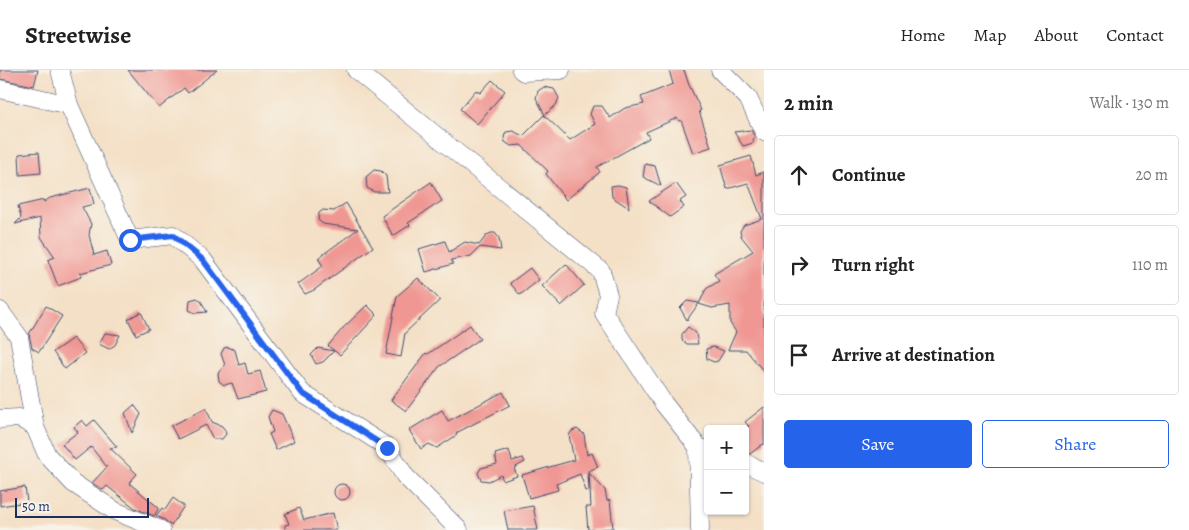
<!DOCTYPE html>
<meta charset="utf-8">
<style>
:root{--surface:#fff;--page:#f6f6f6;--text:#222;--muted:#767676;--line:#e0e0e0;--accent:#2563eb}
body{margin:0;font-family:Alegreya,serif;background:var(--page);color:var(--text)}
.controls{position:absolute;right:15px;bottom:15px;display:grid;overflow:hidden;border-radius:5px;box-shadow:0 1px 4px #0004}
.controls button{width:45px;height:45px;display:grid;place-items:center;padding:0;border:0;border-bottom:1px solid var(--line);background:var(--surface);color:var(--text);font:25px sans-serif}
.scale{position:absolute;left:15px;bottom:12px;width:134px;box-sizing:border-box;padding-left:5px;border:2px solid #1b2f5e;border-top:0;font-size:14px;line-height:18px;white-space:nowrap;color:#1b2f5e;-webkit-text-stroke:4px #f7f3e8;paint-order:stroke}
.stop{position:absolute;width:15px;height:15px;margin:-11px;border:4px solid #2563eb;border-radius:50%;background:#fff}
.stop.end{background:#2563eb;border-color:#fff;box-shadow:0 1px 5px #0008}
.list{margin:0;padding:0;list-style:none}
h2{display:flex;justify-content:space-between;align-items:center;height:65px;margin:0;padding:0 20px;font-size:21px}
h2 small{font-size:16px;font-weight:400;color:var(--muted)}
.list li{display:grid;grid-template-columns:32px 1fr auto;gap:15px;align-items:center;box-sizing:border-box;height:80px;margin:0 10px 10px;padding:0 10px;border:1px solid var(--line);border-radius:5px}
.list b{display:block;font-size:19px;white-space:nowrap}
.list em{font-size:16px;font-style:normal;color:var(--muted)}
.actions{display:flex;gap:10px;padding:15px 20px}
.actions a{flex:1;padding:11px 0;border:1px solid var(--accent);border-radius:5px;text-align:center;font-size:18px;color:var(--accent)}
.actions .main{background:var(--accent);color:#fff}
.icon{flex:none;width:28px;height:28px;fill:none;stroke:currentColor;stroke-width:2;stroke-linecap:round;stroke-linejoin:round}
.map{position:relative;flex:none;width:764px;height:460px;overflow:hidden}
header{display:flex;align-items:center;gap:30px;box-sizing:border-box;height:70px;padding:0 25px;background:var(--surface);border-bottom:1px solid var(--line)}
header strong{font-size:24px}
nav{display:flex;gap:28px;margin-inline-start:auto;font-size:18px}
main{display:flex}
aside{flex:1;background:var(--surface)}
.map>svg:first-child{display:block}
.building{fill:#f09793}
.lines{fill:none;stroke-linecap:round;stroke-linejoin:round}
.minor-casing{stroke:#3c4a6e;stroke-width:19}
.minor{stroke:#fff;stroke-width:18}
.route{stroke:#2563eb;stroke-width:6}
</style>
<header>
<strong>Streetwise</strong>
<nav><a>Home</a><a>Map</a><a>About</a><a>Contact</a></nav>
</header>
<main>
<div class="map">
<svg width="764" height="460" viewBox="0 0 764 460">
<rect width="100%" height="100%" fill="#f7f3e8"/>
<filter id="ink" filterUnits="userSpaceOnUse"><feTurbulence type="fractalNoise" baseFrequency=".02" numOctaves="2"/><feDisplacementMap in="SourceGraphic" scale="10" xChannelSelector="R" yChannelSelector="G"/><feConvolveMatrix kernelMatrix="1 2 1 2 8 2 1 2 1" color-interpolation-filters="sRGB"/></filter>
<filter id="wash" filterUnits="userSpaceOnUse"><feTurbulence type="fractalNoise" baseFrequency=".0096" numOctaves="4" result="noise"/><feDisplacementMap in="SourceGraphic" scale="20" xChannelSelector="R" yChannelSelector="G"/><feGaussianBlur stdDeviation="1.12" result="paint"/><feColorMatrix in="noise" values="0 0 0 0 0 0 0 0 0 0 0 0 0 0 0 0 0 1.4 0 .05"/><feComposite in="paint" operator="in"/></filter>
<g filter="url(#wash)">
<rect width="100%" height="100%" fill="#f4e0c6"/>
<g id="blocks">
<path class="building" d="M0 0H38L34 16 0 9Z
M128 0H217L188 23 184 18 159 38Z
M669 0H684L689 15 701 40 699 41 711 77 693 83 681 50 679 51 677 48 646 62 649 68 597 97 600 102 566 130 546 104 548 101 521 75 511 76 505 72 504 67 506 62 513 61 523 66 544 45 570 70 595 54 590 44 593 36H602L610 48 625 38 644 34 641 27 673 14Z
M492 10 505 21 477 54 460 39 476 20 480 23Z
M544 17 554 19 559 28 556 35 545 45 536 28 538 21Z
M751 60 754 66 753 73 743 76 734 62Z
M39 82 41 103 20 105 19 84Z
M751 86 756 105 764 102V302L746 280H728L736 262 730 253V235L712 238 699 234 706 219 719 211 714 204 753 181 741 166 740 161 744 155 762 149 748 113 727 119 720 95Z
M645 94 655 96 661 116 643 107Z
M374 100 381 101 386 106 388 122H374L367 118 366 107Z
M431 112 442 131 408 153 410 155 393 166 382 146Z
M676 113 686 127 680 131 684 137 670 147 649 131Z
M618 115 626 117 629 138 612 127 611 116Z
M90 118 94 134 82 137 91 154 89 165 94 185 107 181 111 195 80 203 81 207 58 216 48 190 55 187 41 167 40 148 15 154 21 148 18 136 44 130V132L50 128Z
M346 133 373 177 314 220 305 224 298 214 323 196 318 188 358 159 323 154 318 150 319 143 323 140 334 141Z
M491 163H495L499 168 501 180 480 177 471 186 451 190 453 194 426 202 419 179 445 171 449 182 465 172 479 175 487 165Z
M566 194 584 215 561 236 542 216Z
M530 198 539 210 520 225 510 213Z
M418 208 440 230 405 263 401 287 386 284 397 226Z
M197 228 201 231 207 242 195 243 189 240 190 230Z
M687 231 699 233 687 250 680 238Z
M367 235 377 245 340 285 328 276 343 258Z
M46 236 62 246 39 282 32 278 29 264Z
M141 242 149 259 136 265 128 249Z
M470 255 480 269 439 297 406 341 391 330 426 283 428 284Z
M688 257 696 263 698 274H687L682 270V264Z
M105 263 120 265 115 275 109 279 99 274Z
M73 268 85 283 65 299 53 282Z
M228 277 235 280 239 295 245 293 248 304 260 301 266 322 238 329 232 313 224 315 219 311 218 303 225 295 221 284 224 278Z
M713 277 724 281 718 291 714 292 707 289 706 279Z
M318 278 334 281 323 292 316 294 311 285Z
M503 322 510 335 456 363 457 365 437 378 429 374 421 379 409 360 442 340 448 351Z
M134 335 141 344 132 363 125 343Z
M764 337V375L763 374 750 384 745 383V358L749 356 745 352Z
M206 338 212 352 222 356 225 360 226 364 222 369H213L206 355 178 369 171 356Z
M272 340 282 344 294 371 276 380 269 364 273 362 268 347Z
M82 350 87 356 94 350 117 377 110 378 137 404 129 413 159 438 154 446 135 438 107 416 103 420 92 413 107 397 91 377 75 390 62 374 78 362 74 357Z
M577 359 584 364 587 385 592 383 598 397 588 401 589 421H586L580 404 556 414 558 420 529 428 522 405 574 390 569 365 572 361Z
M509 380 512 391 523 388 525 392 514 398 517 406 503 411 501 405 489 411 481 410 478 403 481 398 497 394 495 384Z
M589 403 605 420 607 431 610 430 613 458 588 460 586 437H591Z
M334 422a8 8 0 1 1 16 0a8 8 0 1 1-16 0Z
M25 417 27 432 0 436V421Z
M173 428 184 436 171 456 165 450 156 446 162 438 165 440Z
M533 436 538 460H508L504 441Z
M299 438 304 450 333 443 337 460H285V455L289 454 285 444Z"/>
</g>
</g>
<g filter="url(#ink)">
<use href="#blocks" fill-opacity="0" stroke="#3c4a6e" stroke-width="1"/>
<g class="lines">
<g class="minor-casing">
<path id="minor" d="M60 0 69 35 130 170 173 165 203 190 302 323 387 377 405 406 459 460
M356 0 601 201 608 225 604 243 664 334 698 377 708 380
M521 0 524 2 561 0
M720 0 748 28 764 62
M0 19 69 35
M0 241 19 267 35 357 19 348 0 349
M35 357 47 385 73 413 115 441 161 460
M698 377 700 460
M745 393 764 402"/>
</g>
<use href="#minor" class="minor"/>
</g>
</g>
<g class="lines" filter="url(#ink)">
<path class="route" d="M130 170 173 165 203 190 302 323 387 378"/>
</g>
</svg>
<div class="controls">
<button>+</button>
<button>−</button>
</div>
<div class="scale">50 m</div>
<div class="stop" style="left:130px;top:170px"></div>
<div class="stop end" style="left:387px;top:378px"></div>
</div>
<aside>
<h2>2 min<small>Walk · 130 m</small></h2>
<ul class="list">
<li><svg class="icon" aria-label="ahead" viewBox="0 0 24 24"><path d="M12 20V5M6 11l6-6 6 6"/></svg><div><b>Continue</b></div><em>20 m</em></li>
<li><svg class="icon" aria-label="right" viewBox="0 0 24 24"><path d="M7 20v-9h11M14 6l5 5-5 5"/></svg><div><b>Turn right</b></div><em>110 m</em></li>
<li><svg class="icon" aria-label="arrive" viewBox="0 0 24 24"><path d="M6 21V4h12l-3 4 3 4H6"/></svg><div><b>Arrive at destination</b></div></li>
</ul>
<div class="actions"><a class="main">Save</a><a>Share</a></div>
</aside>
</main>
